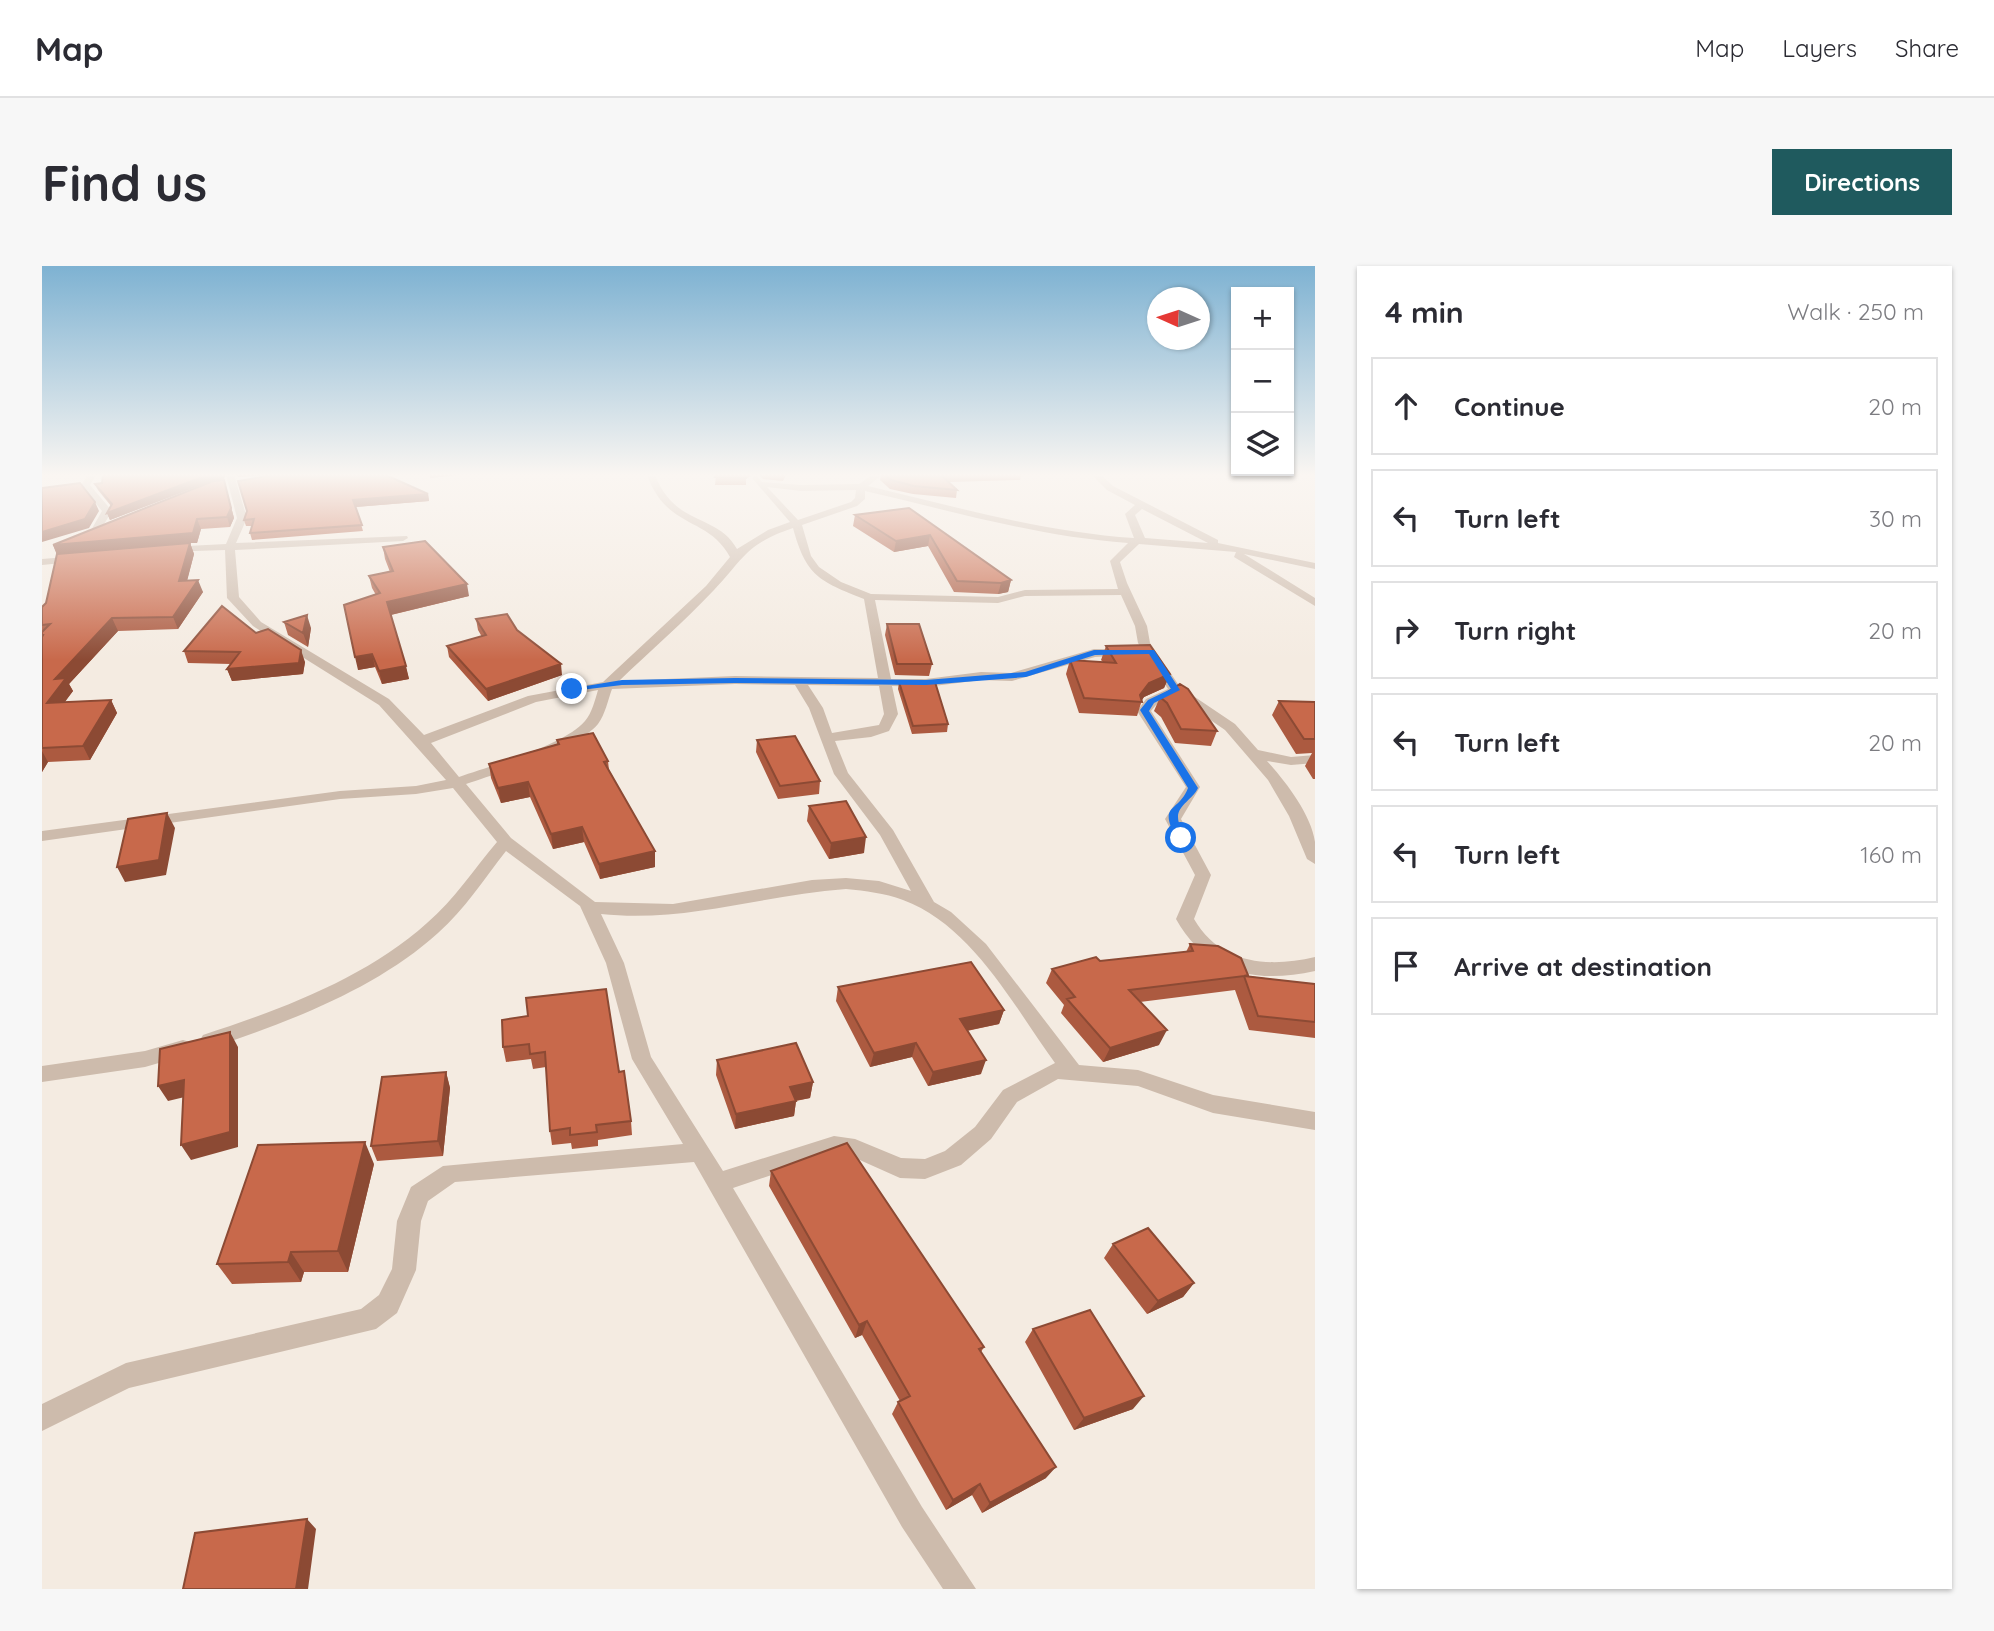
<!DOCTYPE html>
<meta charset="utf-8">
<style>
:root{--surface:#fff;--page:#f7f7f7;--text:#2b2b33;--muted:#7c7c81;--line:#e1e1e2;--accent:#1f5a5e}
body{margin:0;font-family:Quicksand,sans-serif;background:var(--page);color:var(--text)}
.controls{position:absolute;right:21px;top:21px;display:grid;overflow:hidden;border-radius:0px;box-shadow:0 2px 5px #0004}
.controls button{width:63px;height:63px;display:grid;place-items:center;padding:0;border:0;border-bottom:2px solid var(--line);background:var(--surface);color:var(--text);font:35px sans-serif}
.compass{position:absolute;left:1105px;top:21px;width:63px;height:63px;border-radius:50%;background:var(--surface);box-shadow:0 2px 5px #0004;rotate:273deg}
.stop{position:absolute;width:21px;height:21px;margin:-16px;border:5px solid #1a73e8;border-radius:50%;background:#fff}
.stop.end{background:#1a73e8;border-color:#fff;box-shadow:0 2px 7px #0008}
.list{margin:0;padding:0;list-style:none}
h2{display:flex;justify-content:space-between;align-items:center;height:91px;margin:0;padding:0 28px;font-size:30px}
h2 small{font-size:23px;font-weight:400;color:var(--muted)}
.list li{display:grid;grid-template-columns:46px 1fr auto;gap:21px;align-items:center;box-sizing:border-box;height:98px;margin:0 14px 14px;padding:0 14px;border:2px solid var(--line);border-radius:0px}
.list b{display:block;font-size:26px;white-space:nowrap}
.list em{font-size:23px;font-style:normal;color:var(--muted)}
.icon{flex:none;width:38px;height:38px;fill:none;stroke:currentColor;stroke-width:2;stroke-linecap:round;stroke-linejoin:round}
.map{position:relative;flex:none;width:1273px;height:1323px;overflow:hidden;border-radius:0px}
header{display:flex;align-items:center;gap:42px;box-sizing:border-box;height:98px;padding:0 35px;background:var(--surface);border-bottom:2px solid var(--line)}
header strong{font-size:33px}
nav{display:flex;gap:38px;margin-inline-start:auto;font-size:24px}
.intro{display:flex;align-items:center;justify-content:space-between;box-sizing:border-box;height:168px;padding:0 42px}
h1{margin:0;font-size:49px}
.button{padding:18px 32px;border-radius:0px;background:var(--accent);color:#fff;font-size:24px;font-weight:700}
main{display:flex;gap:42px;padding:0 42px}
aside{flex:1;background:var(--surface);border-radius:0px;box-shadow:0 2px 5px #0004}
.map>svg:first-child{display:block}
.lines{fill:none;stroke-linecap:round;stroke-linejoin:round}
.minor{fill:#cdbbac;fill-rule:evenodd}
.wall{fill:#ac5a40}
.shaded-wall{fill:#8c4a34}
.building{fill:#c8694b;stroke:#8c4a34;stroke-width:2}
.route{fill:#1a73e8}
</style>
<header>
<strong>Map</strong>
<nav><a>Map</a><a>Layers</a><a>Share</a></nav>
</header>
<div class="intro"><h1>Find us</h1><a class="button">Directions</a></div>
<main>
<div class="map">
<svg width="1273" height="1323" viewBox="0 0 1273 1323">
<rect width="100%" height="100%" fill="#f4ebe1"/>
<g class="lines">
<path class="minor" d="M46 209H54L48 219 70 245 56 268 53 269 48 266 60 245 39 219Z
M184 209H192L205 252 194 277 365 270 366 272 361 275 193 284 197 331 219 356 347 433 382 469 486 430 561 416 664 320 688 291C666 250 625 264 605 209H613C633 261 675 247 695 283L726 264 748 256 710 212 714 209 720 216 759 219 817 218 830 209H840L826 220C914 241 1002 266 1092 272L1083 248 1093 239 1065 224 1050 209H1059L1071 220 1176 274V277L1273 297V303L1202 288 1273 332V340L1192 291 1194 286 1097 278 1078 296 1085 317 1105 360 1108 377 1138 421 1193 458 1216 484 1249 491 1273 489V497L1249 499 1225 495C1243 515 1269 548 1273 576 1273 583 1273 591 1273 598L1265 593 1247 550 1226 514 1183 464 1132 429 1114 439 1109 445 1158 521 1139 553 1169 609 1152 653C1178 698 1226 702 1273 691V705C1214 718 1165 708 1134 653L1153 609 1123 553 1144 521 1095 445 1104 433 1126 423 1096 377 1093 360 1079 329 983 330 956 337 833 334 849 413H884L939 406 969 407 1052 383H1088V389L1053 391 970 415 939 414 884 421 850 420 856 448 847 465 829 471 793 475 806 507 851 564 892 636 909 646 944 678 1037 799 1096 804 1171 829 1273 846V864L1171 847 1096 820 1016 813 975 836 949 873 919 899 883 913 858 912 811 891 792 888 691 922 880 1241 934 1323H901L860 1261 652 896 413 916 386 935 379 955 374 1004 355 1047 334 1063 87 1122 0 1165V1138L84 1097 319 1043 337 1029 350 1003 355 955 369 921 401 900 641 878 590 793 564 697 538 640 464 585C442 613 423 643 396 667 334 723 247 756 168 782L161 779 158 774 161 769C238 744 324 712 385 657 412 634 432 603 455 576L411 522 374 528 298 533 0 575V565L298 525 374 520 404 514 337 439 211 360 185 332 183 284 122 286V282L126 281 184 278 195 252ZM725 221 759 225 814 224 813 232 809 236 756 254ZM823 225C910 245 997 271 1086 277L1068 295 1076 323 983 324 956 331 829 328 799 316 777 301 769 290 760 259 815 240 823 233ZM1100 243 1166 277 1103 272 1093 249ZM751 262C764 310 777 315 822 333L836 412 693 410 577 415C608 385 642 356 672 324 703 291 704 278 751 262ZM693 418 753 419 767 442 792 508 838 569 869 625 837 615 804 612 770 614 631 638 553 636 469 572 424 518C458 506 533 485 556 458 563 449 566 434 570 423ZM766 419 837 420 842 448 837 459 790 467 781 442ZM556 424C553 434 550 447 543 455 523 479 448 500 417 511L389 477 494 436ZM804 623C824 625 842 627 861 634 931 660 972 741 1013 797L961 824 933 861 903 885 883 893 859 892 813 873 792 870 681 905 609 791 582 697 559 648C644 657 720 629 804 623Z
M36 290 40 291V295L0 299V293Z
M141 774 148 776 151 782 148 788 103 801 0 816V800L103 785Z"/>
</g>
<path class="wall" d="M61 209H183L182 213 167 216 68 254 65 247 69 240 56 224 53 218 60 217Z
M674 209H710L704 213V219H673Z
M717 209H744L741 215 721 213Z
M839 209H979L978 214 907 216 915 224 914 232 871 228 848 223 838 214Z
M182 214 192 252 188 261 159 263 155 277H148L152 288 145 314 161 326 136 363 76 365 27 418 31 425 22 436 69 434 75 447 48 494 6 496 0 506V341L4 337 15 288 11 279Z
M386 228 387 235 314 241 321 265 210 274 208 267 210 260H204L202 254Z
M867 242 969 314 966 326 956 328 912 326 886 280 852 286 811 260 813 249Z
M341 281 427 330 349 349 367 413 340 418 333 401 316 404 334 329 330 322 327 310 348 306 343 293Z
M434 353 475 364 520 409 446 435 407 391 405 380 440 371 436 364Z
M242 356 269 362 266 381 246 369Z
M845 358 890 398 887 410 853 409 843 369Z
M214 367 263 396 261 408 190 415 185 403 189 398 146 397 142 385Z
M1064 380 1128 408 1122 422 1102 431 1100 434 1095 450 1037 447 1024 408 1028 394 1061 396 1059 394Z
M857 416 906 458 905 466 870 468 856 423Z
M1118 431 1175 465 1169 480 1133 477 1119 451 1112 445Z
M1237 435 1273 436V513H1271L1263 500 1270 487 1254 488 1230 449Z
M515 474 566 495 567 504 613 585V601L558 613 542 576 511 583 488 531 459 537 449 512 447 498 515 478Z
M715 474 778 515 777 528 736 533 714 486Z
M767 540 822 587 787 593 765 555Z
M1148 678 1206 710 1273 718V772L1207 764 1193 724 1098 736 1117 779 1061 796 1019 747 1022 739 1004 717 1010 703 1058 695 1144 686Z
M796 721 962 744 957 758 925 765 939 808 886 820 870 791 828 801 794 735Z
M460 754 577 806 589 855 590 869 556 874V880L530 883 529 877 510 879 508 865 504 801 491 803 489 793 464 796 461 781Z
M675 794 771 816 768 832 754 835 752 850 693 863 674 809Z
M404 806 408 822 401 890 335 895 329 880Z
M332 898 306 1006H262L259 1016 190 1018 175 998Z
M729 905 942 1081 939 1086 1004 1212 940 1247 930 1229 904 1244 850 1148 856 1136 858 1135 820 1069 813 1072 727 920Z
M1071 978 1152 1017 1141 1031 1105 1048 1062 992Z
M991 1063 1091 1143 1032 1164 983 1076Z"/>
<path class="shaded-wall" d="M165 209H183L182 213 167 216 68 254 65 247Z
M195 209H228L196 211Z
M388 209H418L388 212Z
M182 214 192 252 188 261 185 251Z
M386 228 387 235 313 241 311 234Z
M53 236 57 245 47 262 0 276V266Z
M155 253 159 263 155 277H148L152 288 142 327 15 289 11 279Z
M888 269 886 280 852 286 854 275Z
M156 314 161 326 136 363 131 351Z
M969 314 966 326 956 328 959 317Z
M425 318 427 330 348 349 345 336Z
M265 349 269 362 266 381 261 367Z
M70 352 76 365 27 418 31 425 12 451 5 437 13 413Z
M259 384 263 396 261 408 190 415 185 403Z
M330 388 333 401 316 404 313 391Z
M519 398 520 409 446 435 444 423Z
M364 400 367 413 340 418 337 405Z
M1128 408 1122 422 1102 431 1099 435 1098 429 1107 417Z
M69 434 75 447 48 494 41 480Z
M0 485 6 496 0 506Z
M486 516 488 531 459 537 456 522Z
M125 547 133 562 124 609 83 616 75 601Z
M540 561 542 576 511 583 509 568Z
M824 571 822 587 787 593 789 577Z
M613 585V601L558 613 557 598Z
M962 744 957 758 913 767 918 753Z
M1125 764 1117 779 1061 796 1068 782Z
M188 766 196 781V881L149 894 139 879Z
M874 777 870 791 828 801 832 787Z
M944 794 939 808 886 820 891 806Z
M404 806 408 822 401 890 396 875Z
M142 814 151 829 126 835 116 820Z
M771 816 768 832 746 836 748 821Z
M754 835 752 850 693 863 694 848Z
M323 876 332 898 306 1006 296 985Z
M249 986 262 1006 259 1016 246 996Z
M1152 1017 1141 1031 1105 1048 1116 1035Z
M825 1055 820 1069 813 1072 817 1059Z
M1102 1130 1091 1143 1032 1164 1042 1152Z
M1014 1201 1004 1212 940 1247 948 1237Z
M938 1218 930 1229 904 1244 911 1234Z
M265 1253 274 1263 266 1323H254Z"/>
<path class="building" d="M61 209H166L65 247 70 238 53 218 60 217Z
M232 209H344L386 228 311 234 320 259 208 267 212 253 202 254 205 245 196 215Z
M674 209H704V212L673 211Z
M843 209H899L915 224 872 220 849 214Z
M182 214 189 242 185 251 155 253 151 267 11 279 171 215Z
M38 217 53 236 43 253 0 266V222Z
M867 242 969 314 959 317 915 315 888 269 854 275 813 249Z
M383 275 425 318 345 336 364 400 337 405 330 388 313 391 302 339 338 327 327 310 351 305 341 281Z
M148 277 137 315 156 314 131 351 70 352 13 413 24 412 5 437 69 434 41 480 0 482V371L1 369H0V366L8 358 0 359V341L4 337 15 288Z
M180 340 214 367 226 363 259 384 257 397 185 403 198 386 142 385Z
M465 348 475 364 519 398 444 423 405 380 444 369 434 353Z
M265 349 261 367 242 356Z
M845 358H877L890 398H855Z
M1108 379 1128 408 1107 417 1098 429 1100 436 1042 432 1028 394 1074 397 1064 380Z
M857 416H893L906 458 871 460Z
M1138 418 1146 423 1175 465 1139 463 1125 437 1118 431Z
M1237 435 1273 436V473H1262Z
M551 467 566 495 562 496 613 585 557 598 540 561 509 568 486 516 456 522 447 498 517 478 515 474Z
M753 470 778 515 738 520 715 474Z
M804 535 824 571 789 577 767 540Z
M125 547 117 594 75 601 86 553Z
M1148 678 1176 680 1199 692 1206 709 1202 710 1273 718V756L1216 750 1202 710 1087 724 1125 764 1068 782 1025 733 1033 731 1010 703 1054 691 1058 695 1151 685Z
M929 696 962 744 918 753 944 794 891 806 874 777 832 787 796 721Z
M564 723 577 806 582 805 589 855 554 859 555 866 528 869V862L508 865 503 786 488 788 487 778 461 781 460 754 486 750 484 732Z
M188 766V866L139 879 142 814 116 820 118 783Z
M754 777 771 816 748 821 754 835 694 848 675 794Z
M404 806 396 875 329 880 340 811Z
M323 876 296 985 249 986 246 996 175 998 216 879Z
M805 877 942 1081 937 1083 1014 1201 948 1237 938 1218 911 1234 856 1136 868 1130 825 1055 817 1059 729 905Z
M1106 962 1152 1017 1116 1035 1071 978Z
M1048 1044 1102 1130 1042 1152 991 1063Z
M265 1253 254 1323H141L153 1267Z"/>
<linearGradient id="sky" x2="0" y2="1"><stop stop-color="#7eb2d2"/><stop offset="0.53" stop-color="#faf6f2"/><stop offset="1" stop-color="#faf6f2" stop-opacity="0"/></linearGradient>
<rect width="1273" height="394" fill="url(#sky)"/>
<path class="route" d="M1052 384H1112L1138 424 1112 437 1107 445 1156 522C1151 533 1136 539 1136 551 1136 559 1142 567 1142 574H1135C1115 536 1136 548 1146 522L1098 444 1106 434 1129 423 1107 388 1053 389 984 411 884 419 693 417 580 419 530 425 526 423 580 414 693 412 884 414 983 406Z"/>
</svg>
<div class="controls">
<button>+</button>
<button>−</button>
<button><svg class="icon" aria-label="layers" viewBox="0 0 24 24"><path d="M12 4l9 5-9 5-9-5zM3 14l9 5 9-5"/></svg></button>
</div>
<svg class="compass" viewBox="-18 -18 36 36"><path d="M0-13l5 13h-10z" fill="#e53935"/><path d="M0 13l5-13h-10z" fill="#7c7c81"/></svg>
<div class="stop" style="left:1139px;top:572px"></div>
<div class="stop end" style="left:530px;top:423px"></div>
</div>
<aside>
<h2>4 min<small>Walk · 250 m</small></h2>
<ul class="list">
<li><svg class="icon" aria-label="ahead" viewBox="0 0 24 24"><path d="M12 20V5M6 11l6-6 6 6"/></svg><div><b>Continue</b></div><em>20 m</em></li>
<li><svg class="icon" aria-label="left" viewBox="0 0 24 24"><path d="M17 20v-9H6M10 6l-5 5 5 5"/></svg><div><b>Turn left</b></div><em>30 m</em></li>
<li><svg class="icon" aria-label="right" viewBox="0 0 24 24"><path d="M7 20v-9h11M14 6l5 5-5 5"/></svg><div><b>Turn right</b></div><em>20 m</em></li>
<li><svg class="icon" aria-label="left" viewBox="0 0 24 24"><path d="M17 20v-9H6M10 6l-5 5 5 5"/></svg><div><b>Turn left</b></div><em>20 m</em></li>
<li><svg class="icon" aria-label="left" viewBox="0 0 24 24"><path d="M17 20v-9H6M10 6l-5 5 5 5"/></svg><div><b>Turn left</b></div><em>160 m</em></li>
<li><svg class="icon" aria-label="arrive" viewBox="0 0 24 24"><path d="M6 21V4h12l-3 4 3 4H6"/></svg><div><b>Arrive at destination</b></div></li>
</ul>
</aside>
</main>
